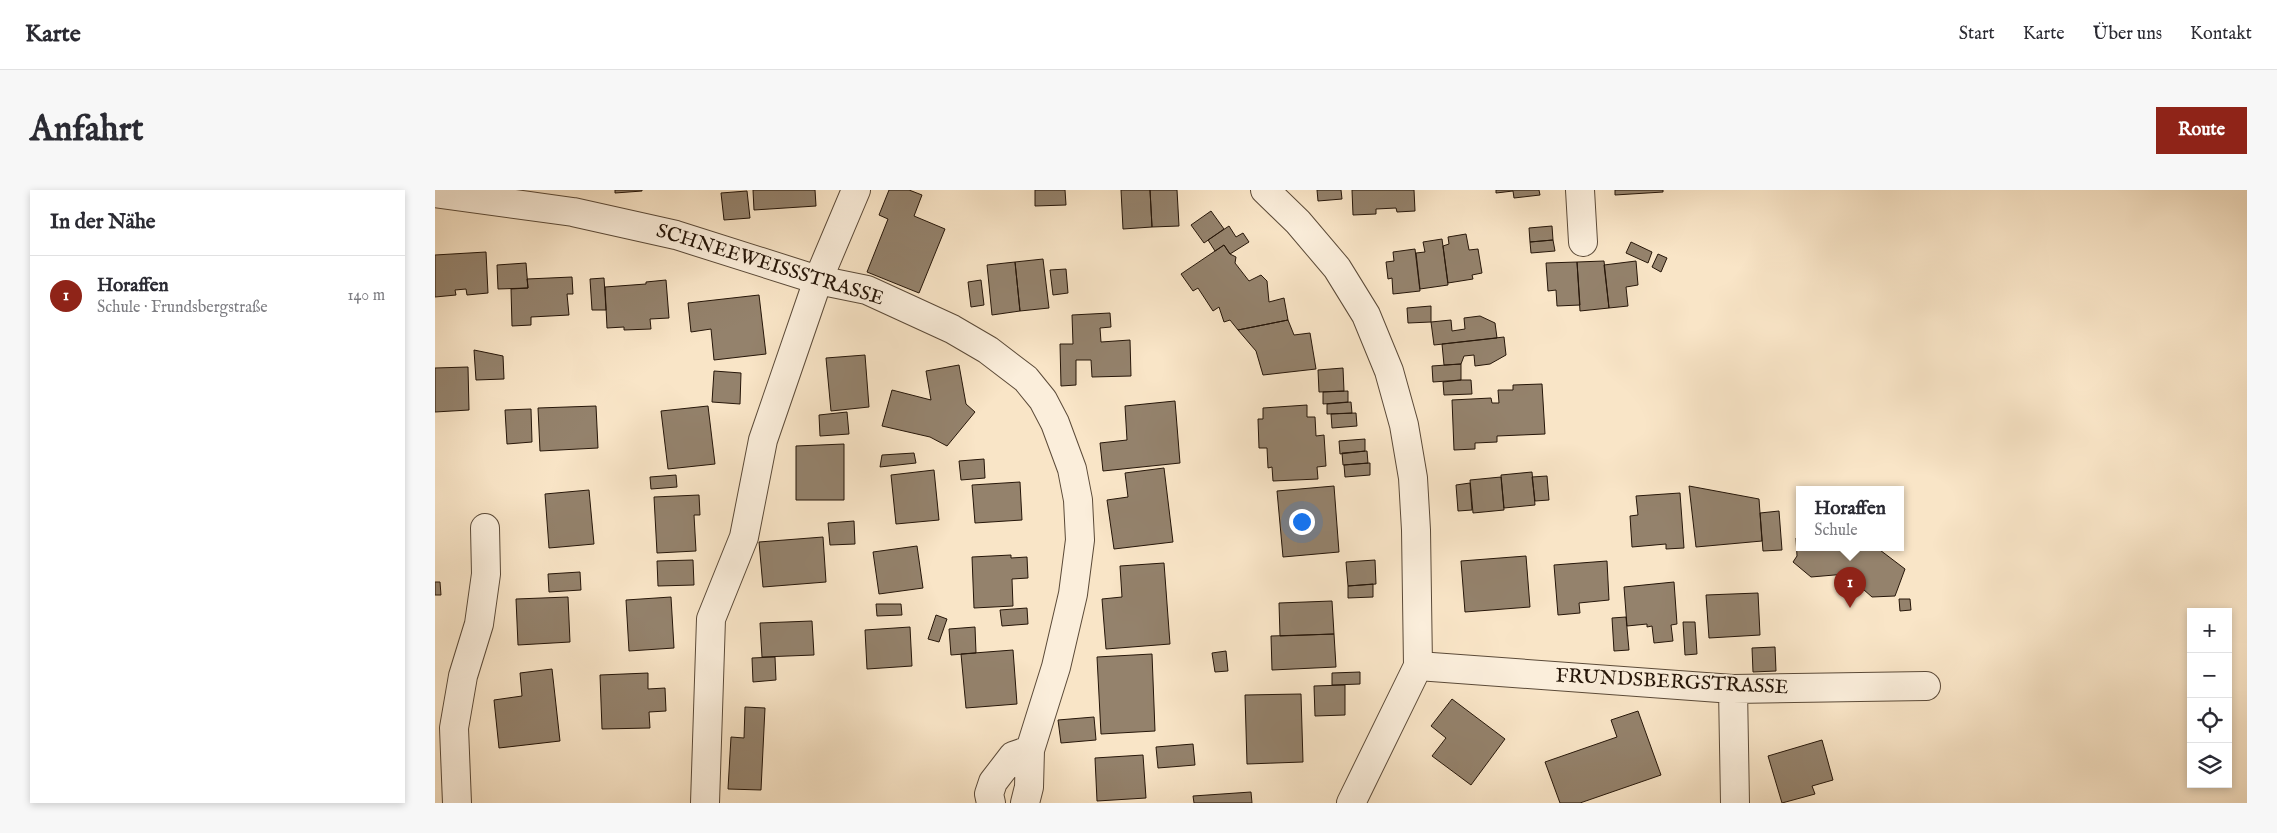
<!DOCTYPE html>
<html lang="de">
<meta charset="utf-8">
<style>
:root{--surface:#fff;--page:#f7f7f7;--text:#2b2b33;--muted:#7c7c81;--line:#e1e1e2;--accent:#8f2418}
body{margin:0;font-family:"IM FELL English",serif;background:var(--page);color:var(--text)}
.controls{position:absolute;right:15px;bottom:15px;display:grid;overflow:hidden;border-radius:0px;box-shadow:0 2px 8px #0003}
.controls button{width:45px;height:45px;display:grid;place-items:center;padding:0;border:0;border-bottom:1px solid var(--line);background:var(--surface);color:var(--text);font:25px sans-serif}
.you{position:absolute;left:866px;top:331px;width:18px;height:18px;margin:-12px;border:4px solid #fff;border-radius:50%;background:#1a73e8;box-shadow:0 0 0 8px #1a73e833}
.badge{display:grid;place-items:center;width:32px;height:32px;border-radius:50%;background:var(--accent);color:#fff;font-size:16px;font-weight:700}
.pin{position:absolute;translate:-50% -41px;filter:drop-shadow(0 1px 2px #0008)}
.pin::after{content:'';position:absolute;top:26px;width:18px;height:15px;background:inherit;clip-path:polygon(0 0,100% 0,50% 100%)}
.popup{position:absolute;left:1361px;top:296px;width:108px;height:65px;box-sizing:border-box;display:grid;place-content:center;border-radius:0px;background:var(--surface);filter:drop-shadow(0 1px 4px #0005);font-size:16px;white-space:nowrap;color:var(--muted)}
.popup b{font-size:19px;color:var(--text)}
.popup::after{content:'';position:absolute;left:50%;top:100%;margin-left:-10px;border:10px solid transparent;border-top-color:var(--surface)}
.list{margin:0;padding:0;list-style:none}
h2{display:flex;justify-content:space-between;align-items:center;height:65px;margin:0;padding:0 20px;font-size:21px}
h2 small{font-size:16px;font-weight:400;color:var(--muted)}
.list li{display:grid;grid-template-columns:32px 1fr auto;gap:15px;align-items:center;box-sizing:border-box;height:80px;padding:0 20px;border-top:1px solid var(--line)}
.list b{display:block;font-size:19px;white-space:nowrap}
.list p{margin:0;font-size:16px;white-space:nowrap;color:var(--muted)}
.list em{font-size:16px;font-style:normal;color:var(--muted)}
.icon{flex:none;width:28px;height:28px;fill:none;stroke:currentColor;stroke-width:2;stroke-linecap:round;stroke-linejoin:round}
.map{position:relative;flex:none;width:1812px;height:613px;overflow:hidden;border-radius:0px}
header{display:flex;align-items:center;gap:30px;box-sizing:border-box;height:70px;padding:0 25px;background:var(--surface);border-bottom:1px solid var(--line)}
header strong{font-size:24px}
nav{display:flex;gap:28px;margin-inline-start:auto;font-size:18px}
.intro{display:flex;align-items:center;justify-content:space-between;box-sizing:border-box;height:120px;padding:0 30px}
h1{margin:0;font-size:35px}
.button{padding:12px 22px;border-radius:0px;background:var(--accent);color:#fff;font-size:18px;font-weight:700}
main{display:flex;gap:30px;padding:0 30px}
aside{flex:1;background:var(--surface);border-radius:0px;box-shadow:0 2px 8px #0003}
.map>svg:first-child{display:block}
.building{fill:#94826c;stroke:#261609}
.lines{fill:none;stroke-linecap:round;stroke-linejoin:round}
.minor-casing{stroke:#5b4a38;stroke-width:30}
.minor{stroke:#fbeedb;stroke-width:28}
.labels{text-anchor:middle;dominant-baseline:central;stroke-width:4;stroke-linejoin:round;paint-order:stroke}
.street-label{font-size:20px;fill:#261609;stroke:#fbeedb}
</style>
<header>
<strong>Karte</strong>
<nav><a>Start</a><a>Karte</a><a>Über uns</a><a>Kontakt</a></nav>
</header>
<div class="intro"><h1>Anfahrt</h1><a class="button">Route</a></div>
<main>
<aside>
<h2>In der Nähe<small></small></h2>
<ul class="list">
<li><span class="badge">1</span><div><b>Horaffen</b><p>Schule · Frundsbergstraße</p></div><em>140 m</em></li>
</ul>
</aside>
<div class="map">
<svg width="1812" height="613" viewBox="0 0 1812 613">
<rect width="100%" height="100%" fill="#f9e5c7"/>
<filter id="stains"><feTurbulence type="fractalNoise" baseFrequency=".004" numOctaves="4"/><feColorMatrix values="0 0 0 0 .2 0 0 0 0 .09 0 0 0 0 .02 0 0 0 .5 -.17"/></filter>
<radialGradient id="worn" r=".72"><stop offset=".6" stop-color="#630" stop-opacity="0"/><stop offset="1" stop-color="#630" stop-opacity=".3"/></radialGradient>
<path class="building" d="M180 0H207V1L180 3Z
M318 0H380L381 16 319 20Z
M454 0H474L487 5 479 26 510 39 484 103 432 82 453 29 444 25Z
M600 0H630L631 15 600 16Z
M686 0H715L717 37 688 39Z
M715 0H742L744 36 717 37Z
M882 0H906L907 9 883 11Z
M917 0H979L980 21 962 22 961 18 941 19V24L918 25Z
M1061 0H1104L1105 5 1079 8 1078 1 1061 3Z
M1180 0H1228V2L1180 5Z
M312 1 315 28 289 30 286 3Z
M776 21 789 39 769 53 756 35Z
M794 36 801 47 808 43 814 52 795 64 789 55 780 61 773 50Z
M1117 36 1118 50 1095 52 1094 38Z
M1031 44 1034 60 1043 59 1047 83 1037 85 1038 89 1013 93 1008 56 1014 54 1013 47Z
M1007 49 1013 95 985 99 981 63 990 62 988 52Z
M1118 50 1120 61 1096 63 1095 52Z
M1196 52 1217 62 1213 73 1191 63Z
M789 55 795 64 801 67 800 73 814 91 826 85 832 91 834 112 849 108 853 130 803 140 795 130 789 132 784 117 778 121 763 98 758 101 746 84Z
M980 59 985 101 958 104 957 88 953 89 951 72 959 71 958 62Z
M51 62 53 103 32 105 31 99 20 100 21 105 0 107V65Z
M1223 64 1232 68 1226 82 1217 77Z
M608 69 614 118 585 121 580 72Z
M1169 71 1174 118 1145 121 1142 72Z
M1201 71 1203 95 1191 97 1193 116 1174 118 1169 75Z
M580 72 585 121 557 125 552 75Z
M1142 72 1145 115 1122 116 1121 100 1113 101 1111 73Z
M91 73 93 98 63 99 62 75Z
M631 79 633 103 618 105 615 80Z
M137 87 138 104H132L134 125 96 127V135L77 136 76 99 93 98 92 89Z
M169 88 171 120H157L155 89Z
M231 90 234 128 215 129 216 139 189 140V137L172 138 170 97 211 94V92Z
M546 90 549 115 536 117 533 92Z
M324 105 331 164 279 170 276 139 256 142 253 113Z
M996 116V132L973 133 972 118Z
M675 123 676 137 665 138 666 152 695 150 696 186 657 187 656 170H641V195L626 196 625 154H638L637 125Z
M1045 126 1060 133 1062 148 999 155 996 132 1016 130 1017 141 1030 139 1029 128Z
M853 130 859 145 875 143 881 179 828 185 821 161 803 140Z
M1069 147 1071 165 1055 174 1040 176 1039 165 1029 166 1026 174 1009 175 1007 154Z
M39 160 68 166 69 189 41 190Z
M430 165 434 217 396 221 391 168Z
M1026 174V190L998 192 997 176Z
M524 175 531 214 540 222 512 256 495 247 447 236 457 200 496 210 491 181Z
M33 177 34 220 0 222V178Z
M908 178 909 201 884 202 883 180Z
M279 181 306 183 305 214 277 212Z
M1026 190H1036L1037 204 1009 205 1008 192Z
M1107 194 1110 244 1062 246V252L1040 253V259L1019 260 1017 210 1056 208 1057 213H1064L1063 200H1078V195Z
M913 201V212L888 214V202Z
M740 211 745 273 668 281 665 253 692 250 690 216Z
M916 212 917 223 892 224V214Z
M872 215V227H880L881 246 889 245 891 276 882 277 883 289 838 291 837 277 833 278 832 258H824L823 229H828V218Z
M161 216 163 258 105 261 103 218Z
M273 216 280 274 233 279 226 221Z
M96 219 97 252 72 254 70 220Z
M412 222 414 244 385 246 384 225Z
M921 223 922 236 897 238 896 224Z
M930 249V261L905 264 904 251Z
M409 254V310H361V256Z
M932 261 933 273 908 275 907 263Z
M479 263 481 273 445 277 447 265Z
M549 269 550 288 526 290 524 271Z
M935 273V285L910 287 909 275Z
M729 278 738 352 679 359 672 310 693 307 690 283Z
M499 280 504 330 461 334 456 285Z
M1097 282 1100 315 1069 318 1066 285Z
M241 285 242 297 216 299 215 287Z
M1112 286 1114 310 1100 311 1097 287Z
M1066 287 1069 320 1038 323 1035 290Z
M585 292 587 330 540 333 537 295Z
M1035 293 1037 320 1023 321 1021 295Z
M899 296 904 362 848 367 842 301Z
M1254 296 1324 309 1327 351 1261 357Z
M154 300 159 354 114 358 110 304Z
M1245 303 1249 358 1231 359V354L1197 357 1195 326 1203 325 1201 306Z
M264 305 265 325H259L261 361 222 363 219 307Z
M1344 321 1347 360 1328 361 1325 323Z
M419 331 420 354 395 355 393 333Z
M388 347 391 392 328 397 324 352Z
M1365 347V357H1441L1470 379 1460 406 1437 407 1411 384 1376 387 1358 372 1362 366 1361 348Z
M482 356 488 398 444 404 438 362Z
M576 365V368L592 367 593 388 577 389 578 416 539 418 537 367Z
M1091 366 1095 417 1030 422 1026 371Z
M258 370 259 395 223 396 222 371Z
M940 370 941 394 913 396 911 372Z
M1172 371 1174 410 1144 413 1145 423 1123 425 1119 375Z
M729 373 735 454 671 459 667 409 687 407 685 376Z
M145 382 146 400 114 402 113 384Z
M0 392H5L6 405H0Z
M1239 392 1242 434 1236 435 1238 451 1219 453 1217 436 1212 437V434L1192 436 1189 397Z
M938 394V407L913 408V396Z
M1323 403 1325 445 1274 448 1271 405Z
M133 407 135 452 83 455 81 409Z
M236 407 239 458 194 461 191 410Z
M1464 409H1475L1476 420 1465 421Z
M897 411 899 444 845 446 844 413Z
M441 414H466L467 425 442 426Z
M592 418 593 434 567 436 565 420Z
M501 425 512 429 504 452 493 449Z
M1191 427 1194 460 1179 461 1177 428Z
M377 431 379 465 327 467 325 433Z
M1248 432H1260L1262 464 1250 465Z
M475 437 477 476 432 479 430 440Z
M540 437 541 463 516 465 514 439Z
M899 444 901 477 837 480 836 446Z
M1340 457 1341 481 1318 482 1317 458Z
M578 460 582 514 531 518 526 464Z
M791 461 793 481 780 482 777 463Z
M717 464 720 541 666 544 662 467Z
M340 467 341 490 318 492 317 468Z
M117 479 125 551 64 558 59 510 87 506 85 483Z
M925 482V494L897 495V483Z
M213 483V499L230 498 231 521 214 522 215 538 167 539 165 485Z
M910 495V525L880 526 879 496Z
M866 504 868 572 812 574 810 505Z
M1017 509 1070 549 1036 595 997 566 1011 548 996 536Z
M310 517 330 518 326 600 293 599 296 547 309 548Z
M1203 521 1226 585 1145 613H1125L1110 572 1182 547 1176 530Z
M659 527 661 550 626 553 623 530Z
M1387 550 1398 590 1377 596 1380 604 1347 613 1333 566Z
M758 554 760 575 723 578 721 557Z
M708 565 711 608 662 611 660 568Z
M816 602 817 613H759L758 606Z"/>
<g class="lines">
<g class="minor-casing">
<path id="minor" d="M830 0 863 32 902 78 931 125 954 181 969 235 978 288 981 340 983 476 916 613
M1145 0 1148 52
M0 3 138 22 241 45 383 90 432 100 517 139 553 160 591 189 608 210 620 233 637 279 643 310 645 350 638 404 621 477 595 560
M983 476 1298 499 1491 496
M1298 499 1300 613
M22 613 19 538 28 486 44 434 51 384 50 338
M270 613 276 429 309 347 328 250 383 90 421 0
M556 613 554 604 558 592 578 566 595 560 594 597 590 613"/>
</g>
<use href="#minor" class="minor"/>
</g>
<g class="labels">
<g class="street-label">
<text transform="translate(335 75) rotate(17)">SCHNEEWEISSSTRASSE</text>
<text transform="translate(1237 492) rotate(3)">FRUNDSBERGSTRASSE</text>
</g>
</g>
<rect width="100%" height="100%" filter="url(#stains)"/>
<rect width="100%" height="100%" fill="url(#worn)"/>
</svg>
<div class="controls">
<button>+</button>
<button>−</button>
<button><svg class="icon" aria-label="locate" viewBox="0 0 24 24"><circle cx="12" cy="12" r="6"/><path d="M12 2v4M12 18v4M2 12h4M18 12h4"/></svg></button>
<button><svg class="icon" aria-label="layers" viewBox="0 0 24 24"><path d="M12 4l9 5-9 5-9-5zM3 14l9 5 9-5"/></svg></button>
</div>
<div class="you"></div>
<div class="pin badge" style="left:1415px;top:418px">1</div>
<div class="popup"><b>Horaffen</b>Schule</div>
</div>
</main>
